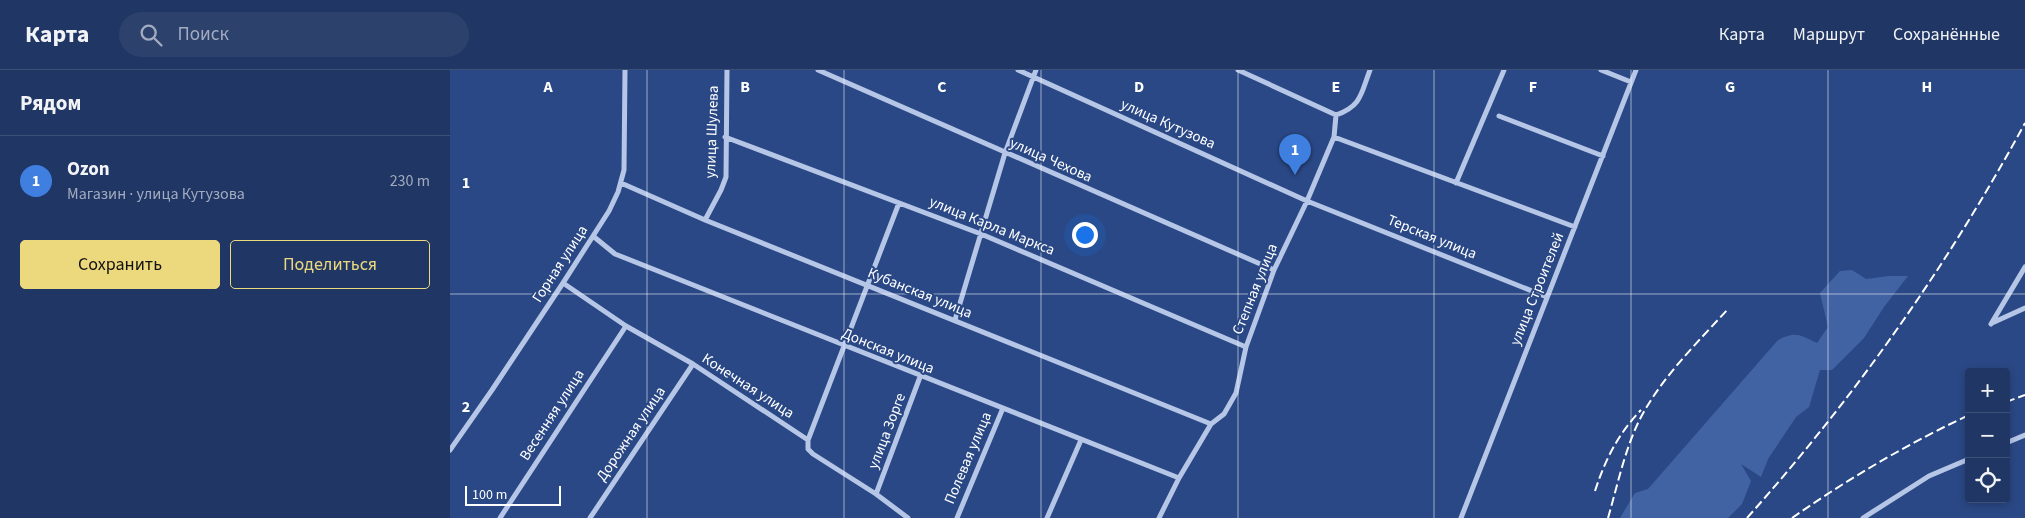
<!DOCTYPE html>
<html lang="ru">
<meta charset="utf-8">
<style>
:root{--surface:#203664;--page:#2d416d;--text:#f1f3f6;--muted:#a2abbf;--line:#3d5078;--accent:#edd97d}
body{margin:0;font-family:"Source Sans 3",sans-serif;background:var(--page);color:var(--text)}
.controls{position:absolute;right:15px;bottom:15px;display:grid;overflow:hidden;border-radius:5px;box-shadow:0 2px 8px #0003}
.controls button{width:45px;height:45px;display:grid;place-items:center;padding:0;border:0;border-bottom:1px solid var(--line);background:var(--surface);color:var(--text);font:25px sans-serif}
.scale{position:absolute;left:15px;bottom:12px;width:96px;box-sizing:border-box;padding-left:5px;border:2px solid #fff;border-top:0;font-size:14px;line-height:18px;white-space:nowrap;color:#fff;-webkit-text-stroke:4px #2a4885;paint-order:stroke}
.you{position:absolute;left:634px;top:164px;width:18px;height:18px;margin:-12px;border:4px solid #fff;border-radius:50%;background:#1a73e8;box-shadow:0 0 0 8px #1a73e833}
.badge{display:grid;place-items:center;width:32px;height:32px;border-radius:50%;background:var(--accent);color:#fff;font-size:16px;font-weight:700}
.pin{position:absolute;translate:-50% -41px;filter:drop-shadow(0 1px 2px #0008)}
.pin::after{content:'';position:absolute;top:26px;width:18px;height:15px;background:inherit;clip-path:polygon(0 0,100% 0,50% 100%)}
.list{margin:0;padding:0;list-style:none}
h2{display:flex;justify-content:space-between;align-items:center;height:65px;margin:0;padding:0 20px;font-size:21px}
h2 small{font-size:16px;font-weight:400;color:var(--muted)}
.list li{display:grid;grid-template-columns:32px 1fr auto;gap:15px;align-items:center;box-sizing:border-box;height:90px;padding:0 20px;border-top:1px solid var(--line)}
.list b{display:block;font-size:19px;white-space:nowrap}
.list p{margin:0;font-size:16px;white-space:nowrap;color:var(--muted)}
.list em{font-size:16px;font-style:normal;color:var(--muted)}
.actions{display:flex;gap:10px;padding:15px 20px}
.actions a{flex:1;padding:11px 0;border:1px solid var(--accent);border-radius:5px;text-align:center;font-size:18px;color:var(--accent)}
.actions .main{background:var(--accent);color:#111}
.icon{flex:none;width:28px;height:28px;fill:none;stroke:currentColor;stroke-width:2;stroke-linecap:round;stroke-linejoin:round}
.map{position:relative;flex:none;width:1575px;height:448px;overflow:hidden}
header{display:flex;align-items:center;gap:30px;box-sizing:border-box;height:70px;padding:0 25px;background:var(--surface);border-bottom:1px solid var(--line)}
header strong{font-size:24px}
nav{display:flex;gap:28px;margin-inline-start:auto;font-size:18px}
.search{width:350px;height:45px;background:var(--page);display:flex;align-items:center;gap:12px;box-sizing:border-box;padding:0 18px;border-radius:28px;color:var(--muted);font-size:19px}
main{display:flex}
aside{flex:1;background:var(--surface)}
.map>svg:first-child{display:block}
.green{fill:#4263a3}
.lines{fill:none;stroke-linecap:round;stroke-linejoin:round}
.minor{stroke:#b6c6e7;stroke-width:5}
.rail{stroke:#fff;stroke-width:2;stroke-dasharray:9 4;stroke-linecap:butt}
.grid{fill:none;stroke:#fff;stroke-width:1;stroke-opacity:0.55}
.labels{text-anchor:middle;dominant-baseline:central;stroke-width:4;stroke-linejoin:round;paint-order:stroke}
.street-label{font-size:15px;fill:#fff;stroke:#2a4885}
.grid-label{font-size:16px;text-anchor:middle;font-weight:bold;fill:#fff;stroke:#2a4885;stroke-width:4;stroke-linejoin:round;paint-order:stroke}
</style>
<header>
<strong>Карта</strong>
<div class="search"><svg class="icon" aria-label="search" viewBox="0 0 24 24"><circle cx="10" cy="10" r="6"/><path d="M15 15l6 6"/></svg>Поиск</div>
<nav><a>Карта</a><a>Маршрут</a><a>Сохранённые</a></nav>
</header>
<main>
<aside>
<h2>Рядом<small></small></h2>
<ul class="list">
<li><span class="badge" style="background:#3f7fe0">1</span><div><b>Ozon</b><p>Магазин · улица Кутузова</p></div><em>230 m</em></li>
</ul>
<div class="actions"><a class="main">Сохранить</a><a>Поделиться</a></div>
</aside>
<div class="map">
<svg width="1575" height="448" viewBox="0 0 1575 448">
<rect width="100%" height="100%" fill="#2a4885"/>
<path class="green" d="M1402 200 1416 209 1439 206H1458L1434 237 1414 268 1382 300H1370L1359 337 1346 347 1318 389 1311 407 1291 394 1301 411 1292 434 1278 448H1170L1185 423 1198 419 1328 270C1346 261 1349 265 1367 273L1378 257 1370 223 1390 201Z"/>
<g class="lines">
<path class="minor" d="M368 0 824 200
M568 0 857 131 1097 227
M788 0 886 45
M1151 0 1181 12
M1049 46 1153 86
M275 67 531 164 796 277
M884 67 1125 157
M171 113 255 150 761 354
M1006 113 1054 0
M255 150 271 120 276 107 277 0
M143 166 165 184C353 260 541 334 729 408
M113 213 176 256 243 294 358 370V379L363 384 426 424 458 448
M505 250 555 83 586 0
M1542 253 1575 238
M1541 254 1575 197
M358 370 449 133
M1556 373 1575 365
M0 380 42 320 113 213 159 141 168 122 174 100 175 0
M426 424 470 307
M50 448 176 256
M140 448 243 294
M507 448 553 338
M597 448 631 370
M709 448 729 408 761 354 774 344 786 323 796 277 824 200 857 131 884 67 886 45C912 36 911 23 920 0
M1011 448 1186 0
M1413 448 1479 406 1519 389"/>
<path class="rail" d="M1556 332 1575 325
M1145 421C1155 390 1168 364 1191 340
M1158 448C1167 417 1174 383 1188 353 1209 310 1246 274 1278 239
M1297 448C1405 327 1498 195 1575 53
M1342 448C1398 409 1457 374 1519 345"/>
</g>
<path class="grid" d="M197 0V448M394 0V448M591 0V448M788 0V448M984 0V448M1181 0V448M1378 0V448M0 224H1575"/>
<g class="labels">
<g class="street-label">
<text transform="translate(718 54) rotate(24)">улица Кутузова</text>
<text transform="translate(262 62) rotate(-88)">улица Шулева</text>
<text transform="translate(601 90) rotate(24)">улица Чехова</text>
<text transform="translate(542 156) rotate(22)">улица Карла Маркса</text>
<text transform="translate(982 167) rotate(22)">Терская улица</text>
<text transform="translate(110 194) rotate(-57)">Горная улица</text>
<text transform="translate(805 219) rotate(-68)">Степная улица</text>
<text transform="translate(1087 219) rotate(-68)">улица Строителей</text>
<text transform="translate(470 223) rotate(22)">Кубанская улица</text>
<text transform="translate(438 281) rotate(22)">Донская улица</text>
<text transform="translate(298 316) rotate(33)">Конечная улица</text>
<text transform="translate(102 345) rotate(-57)">Весенняя улица</text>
<text transform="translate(437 361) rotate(-69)">улица Зорге</text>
<text transform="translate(181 364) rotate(-56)">Дорожная улица</text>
<text transform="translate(518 388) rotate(-67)">Полевая улица</text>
</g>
</g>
<g class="grid-label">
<text x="98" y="22">A</text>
<text x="295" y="22">B</text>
<text x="492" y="22">C</text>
<text x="689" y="22">D</text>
<text x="886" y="22">E</text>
<text x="1083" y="22">F</text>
<text x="1280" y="22">G</text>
<text x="1477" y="22">H</text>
<text x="16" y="118">1</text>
<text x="16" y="342">2</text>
</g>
</svg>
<div class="controls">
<button>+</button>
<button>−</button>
<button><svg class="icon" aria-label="locate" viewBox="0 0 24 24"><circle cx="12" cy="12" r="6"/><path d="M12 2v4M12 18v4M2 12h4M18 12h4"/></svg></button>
</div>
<div class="scale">100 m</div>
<div class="you"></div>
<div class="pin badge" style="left:845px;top:105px;background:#3f7fe0">1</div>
</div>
</main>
